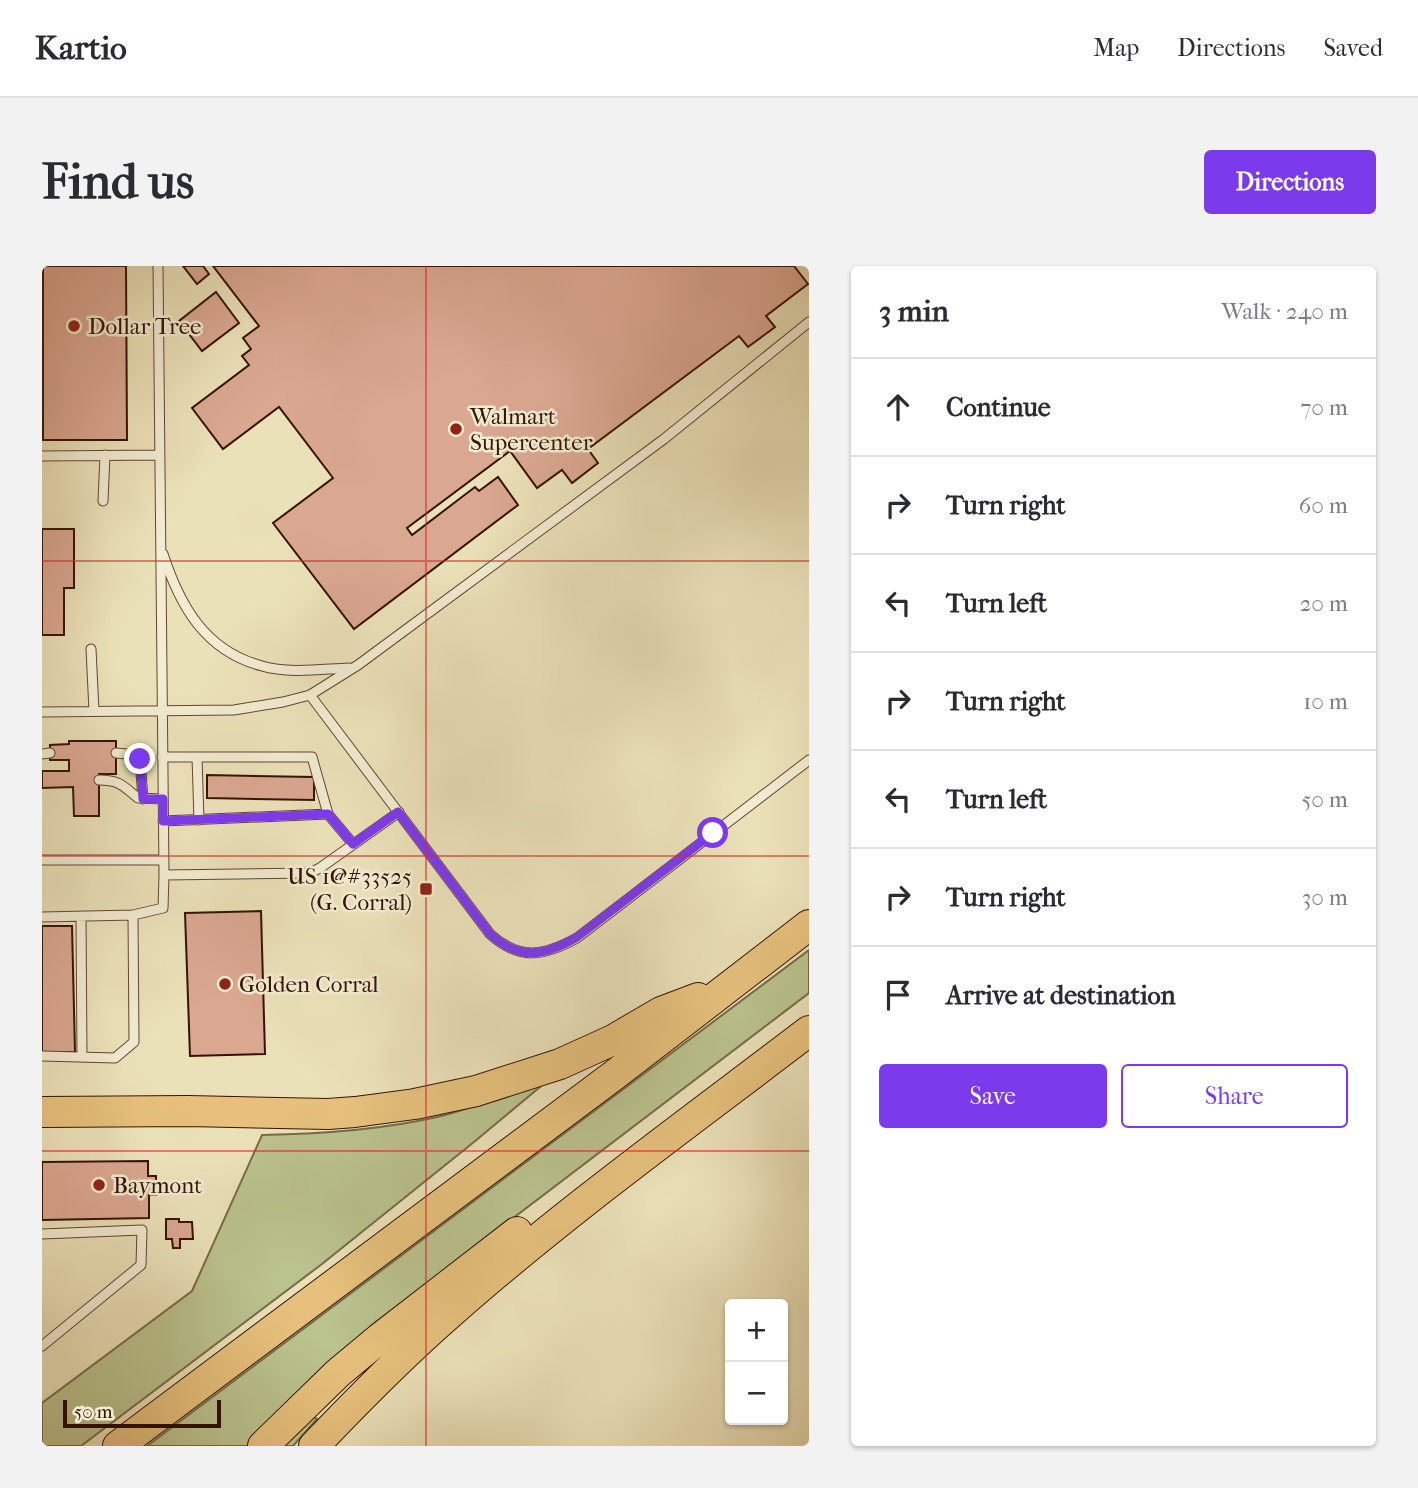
<!DOCTYPE html>
<meta charset="utf-8">
<style>
:root{--surface:#fff;--page:#f2f2f3;--text:#2b2b33;--muted:#7c7c81;--line:#e1e1e2;--accent:#7c3aed}
body{margin:0;font-family:"IM FELL French Canon",serif;background:var(--page);color:var(--text)}
.controls{position:absolute;right:21px;bottom:21px;display:grid;overflow:hidden;border-radius:7px;box-shadow:0 2px 5px #0004}
.controls button{width:63px;height:63px;display:grid;place-items:center;padding:0;border:0;border-bottom:2px solid var(--line);background:var(--surface);color:var(--text);font:35px sans-serif}
.scale{position:absolute;left:21px;bottom:18px;width:158px;box-sizing:border-box;padding-left:7px;border:4px solid #341303;border-top:0;font-size:19px;line-height:24px;white-space:nowrap;color:#341303;-webkit-text-stroke:5px #f2ecd2;paint-order:stroke}
.stop{position:absolute;width:21px;height:21px;margin:-16px;border:5px solid #7c3aed;border-radius:50%;background:#fff}
.stop.end{background:#7c3aed;border-color:#fff;box-shadow:0 2px 7px #0008}
.list{margin:0;padding:0;list-style:none}
h2{display:flex;justify-content:space-between;align-items:center;height:91px;margin:0;padding:0 28px;font-size:30px}
h2 small{font-size:23px;font-weight:400;color:var(--muted)}
.list li{display:grid;grid-template-columns:46px 1fr auto;gap:21px;align-items:center;box-sizing:border-box;height:98px;padding:0 28px;border-top:2px solid var(--line)}
.list b{display:block;font-size:26px;white-space:nowrap}
.list em{font-size:23px;font-style:normal;color:var(--muted)}
.actions{display:flex;gap:14px;padding:21px 28px}
.actions a{flex:1;padding:16px 0;border:2px solid var(--accent);border-radius:7px;text-align:center;font-size:24px;color:var(--accent)}
.actions .main{background:var(--accent);color:#fff}
.icon{flex:none;width:38px;height:38px;fill:none;stroke:currentColor;stroke-width:2;stroke-linecap:round;stroke-linejoin:round}
.map{position:relative;flex:none;width:767px;height:1180px;overflow:hidden;border-radius:7px}
header{display:flex;align-items:center;gap:42px;box-sizing:border-box;height:98px;padding:0 35px;background:var(--surface);border-bottom:2px solid var(--line)}
header strong{font-size:33px}
nav{display:flex;gap:38px;margin-inline-start:auto;font-size:24px}
.intro{display:flex;align-items:center;justify-content:space-between;box-sizing:border-box;height:168px;padding:0 42px}
h1{margin:0;font-size:49px}
.button{padding:18px 32px;border-radius:7px;background:var(--accent);color:#fff;font-size:24px;font-weight:700}
main{display:flex;gap:42px;padding:0 42px}
aside{flex:1;background:var(--surface);border-radius:7px;box-shadow:0 2px 5px #0004}
.map>svg:first-child{display:block}
.green{fill:#bac28d;stroke:#776a48;stroke-width:2}
.building{fill:#daa791;stroke:#341303;stroke-width:2}
.lines{fill:none;stroke-linecap:round;stroke-linejoin:round}
.lane-casing{stroke:#624630;stroke-width:11}
.highway-casing{stroke:#341303;stroke-width:32}
.lane{stroke:#f2ecd2;stroke-width:9}
.highway{stroke:#e6c07c;stroke-width:30}
.route{stroke:#7c3aed;stroke-width:9}
.grid{fill:none;stroke:#d62828;stroke-width:2;stroke-opacity:0.55}
.poi-dot{fill:#8f2418;stroke:#f2ecd2;stroke-width:2.5}
.labels{text-anchor:middle;dominant-baseline:central;stroke-width:5;stroke-linejoin:round;paint-order:stroke}
.poi-label{font-size:23px;fill:#341303;stroke:#f2ecd2;text-anchor:start}
</style>
<header>
<strong>Kartio</strong>
<nav><a>Map</a><a>Directions</a><a>Saved</a></nav>
</header>
<div class="intro"><h1>Find us</h1><a class="button">Directions</a></div>
<main>
<div class="map">
<svg width="767" height="1180" viewBox="0 0 767 1180">
<rect width="100%" height="100%" fill="#ebe1b9"/>
<filter id="stains"><feTurbulence type="fractalNoise" baseFrequency=".00286" numOctaves="4"/><feColorMatrix values="0 0 0 0 .2 0 0 0 0 .09 0 0 0 0 .02 0 0 0 .5 -.17"/></filter>
<radialGradient id="worn" r=".72"><stop offset=".6" stop-color="#630" stop-opacity="0"/><stop offset="1" stop-color="#630" stop-opacity=".3"/></radialGradient>
<path class="green" d="M767 684V727L449 969 210 1180H105Z
M496 817 498 821 432 876 280 998 39 1180H0V1137L150 1025 220 869C279 868 338 864 395 851 429 843 463 829 496 817Z
M268 1148 275 1153 251 1180H239Z"/>
<path class="building" d="M1 0H84L85 174H1Z
M141 0H161L167 8 155 18Z
M171 0H752L766 18 724 50 733 61 706 81 697 70 546 183 556 197 530 217 520 204 495 222 468 185 365 262 370 269 433 221 437 225 456 211 476 239 312 363 231 257 291 212 237 141 181 183 150 142 207 99 200 90 209 83 201 72 217 60Z
M174 26 197 57 160 85 137 55Z
M0 263H32V322H22V369H0Z
M27 475H74V508H57V550H32L31 521 0 522V505H27V494H8V479L27 478Z
M165 509 272 511V534L165 532Z
M219 645 223 788 148 790 143 647Z
M0 660H30L33 786 0 787Z
M106 895V910H114V929H107V952L0 954V896Z
M124 953H137V956H150L151 973H138V982H131L130 973H124Z"/>
<g class="lines">
<g class="lane-casing">
<path id="lane" d="M116 0 122 609 268 607 278 602 357 546
M0 190 117 189
M61 235 63 189
M121 288C138 340 163 385 220 400 247 408 280 403 307 402
M49 383 52 445
M268 429 448 668C478 695 502 690 535 672L767 494
M0 446 192 444 241 436 268 429 316 399 622 173 767 56
M74 487 94 489 98 493 101 533
M0 488 8 487
M120 491H270L286 548
M155 491 157 554
M57 514C78 514 81 520 96 532L121 533
M121 555 286 548 311 578
M0 594H122
M0 651 91 649 121 642 122 609
M39 651 40 791
M0 790 73 792 92 776 91 649
M0 968 100 964 99 999 0 1080"/>
</g>
<g class="highway-casing">
<path id="highway" d="M0 846 146 845 286 848 313 846 373 838 434 825 518 798 571 774 619 746 656 732
M76 1180 571 810 767 659
M221 1180 296 1107 338 1072 475 966
M272 1180C315 1135 358 1091 405 1050 520 948 645 858 767 765"/>
</g>
<use href="#lane" class="lane"/>
<use href="#highway" class="highway"/>
</g>
<g class="lines">
<path class="route" d="M98 493 101 533H121V555L286 548 311 578 356 546 448 668C478 695 502 690 535 671L671 567"/>
</g>
<path class="grid" d="M384 0V1180M0 295H767M0 590H767M0 885H767"/>
<g class="poi-dot">
<circle cx="32" cy="60" r="7"/>
<circle cx="414" cy="163" r="7"/>
<rect x="377" y="616" width="14" height="14" rx="3.5"/>
<circle cx="183" cy="718" r="7"/>
<circle cx="57" cy="919" r="7"/>
</g>
<g class="labels">
<g class="poi-label">
<text x="46" y="60">Dollar Tree</text>
<text x="428" y="150">Walmart<tspan x="428" dy="26">Supercenter</tspan></text>
<text x="370" y="610" text-anchor="end">US 1@#33525<tspan x="370" dy="26">(G. Corral)</tspan></text>
<text x="197" y="718">Golden Corral</text>
<text x="71" y="919">Baymont</text>
</g>
</g>
<rect width="100%" height="100%" filter="url(#stains)"/>
<rect width="100%" height="100%" fill="url(#worn)"/>
</svg>
<div class="controls">
<button>+</button>
<button>−</button>
</div>
<div class="scale">50 m</div>
<div class="stop" style="left:671px;top:567px"></div>
<div class="stop end" style="left:98px;top:493px"></div>
</div>
<aside>
<h2>3 min<small>Walk · 240 m</small></h2>
<ul class="list">
<li><svg class="icon" aria-label="ahead" viewBox="0 0 24 24"><path d="M12 20V5M6 11l6-6 6 6"/></svg><div><b>Continue</b></div><em>70 m</em></li>
<li><svg class="icon" aria-label="right" viewBox="0 0 24 24"><path d="M7 20v-9h11M14 6l5 5-5 5"/></svg><div><b>Turn right</b></div><em>60 m</em></li>
<li><svg class="icon" aria-label="left" viewBox="0 0 24 24"><path d="M17 20v-9H6M10 6l-5 5 5 5"/></svg><div><b>Turn left</b></div><em>20 m</em></li>
<li><svg class="icon" aria-label="right" viewBox="0 0 24 24"><path d="M7 20v-9h11M14 6l5 5-5 5"/></svg><div><b>Turn right</b></div><em>10 m</em></li>
<li><svg class="icon" aria-label="left" viewBox="0 0 24 24"><path d="M17 20v-9H6M10 6l-5 5 5 5"/></svg><div><b>Turn left</b></div><em>50 m</em></li>
<li><svg class="icon" aria-label="right" viewBox="0 0 24 24"><path d="M7 20v-9h11M14 6l5 5-5 5"/></svg><div><b>Turn right</b></div><em>30 m</em></li>
<li><svg class="icon" aria-label="arrive" viewBox="0 0 24 24"><path d="M6 21V4h12l-3 4 3 4H6"/></svg><div><b>Arrive at destination</b></div></li>
</ul>
<div class="actions"><a class="main">Save</a><a>Share</a></div>
</aside>
</main>
